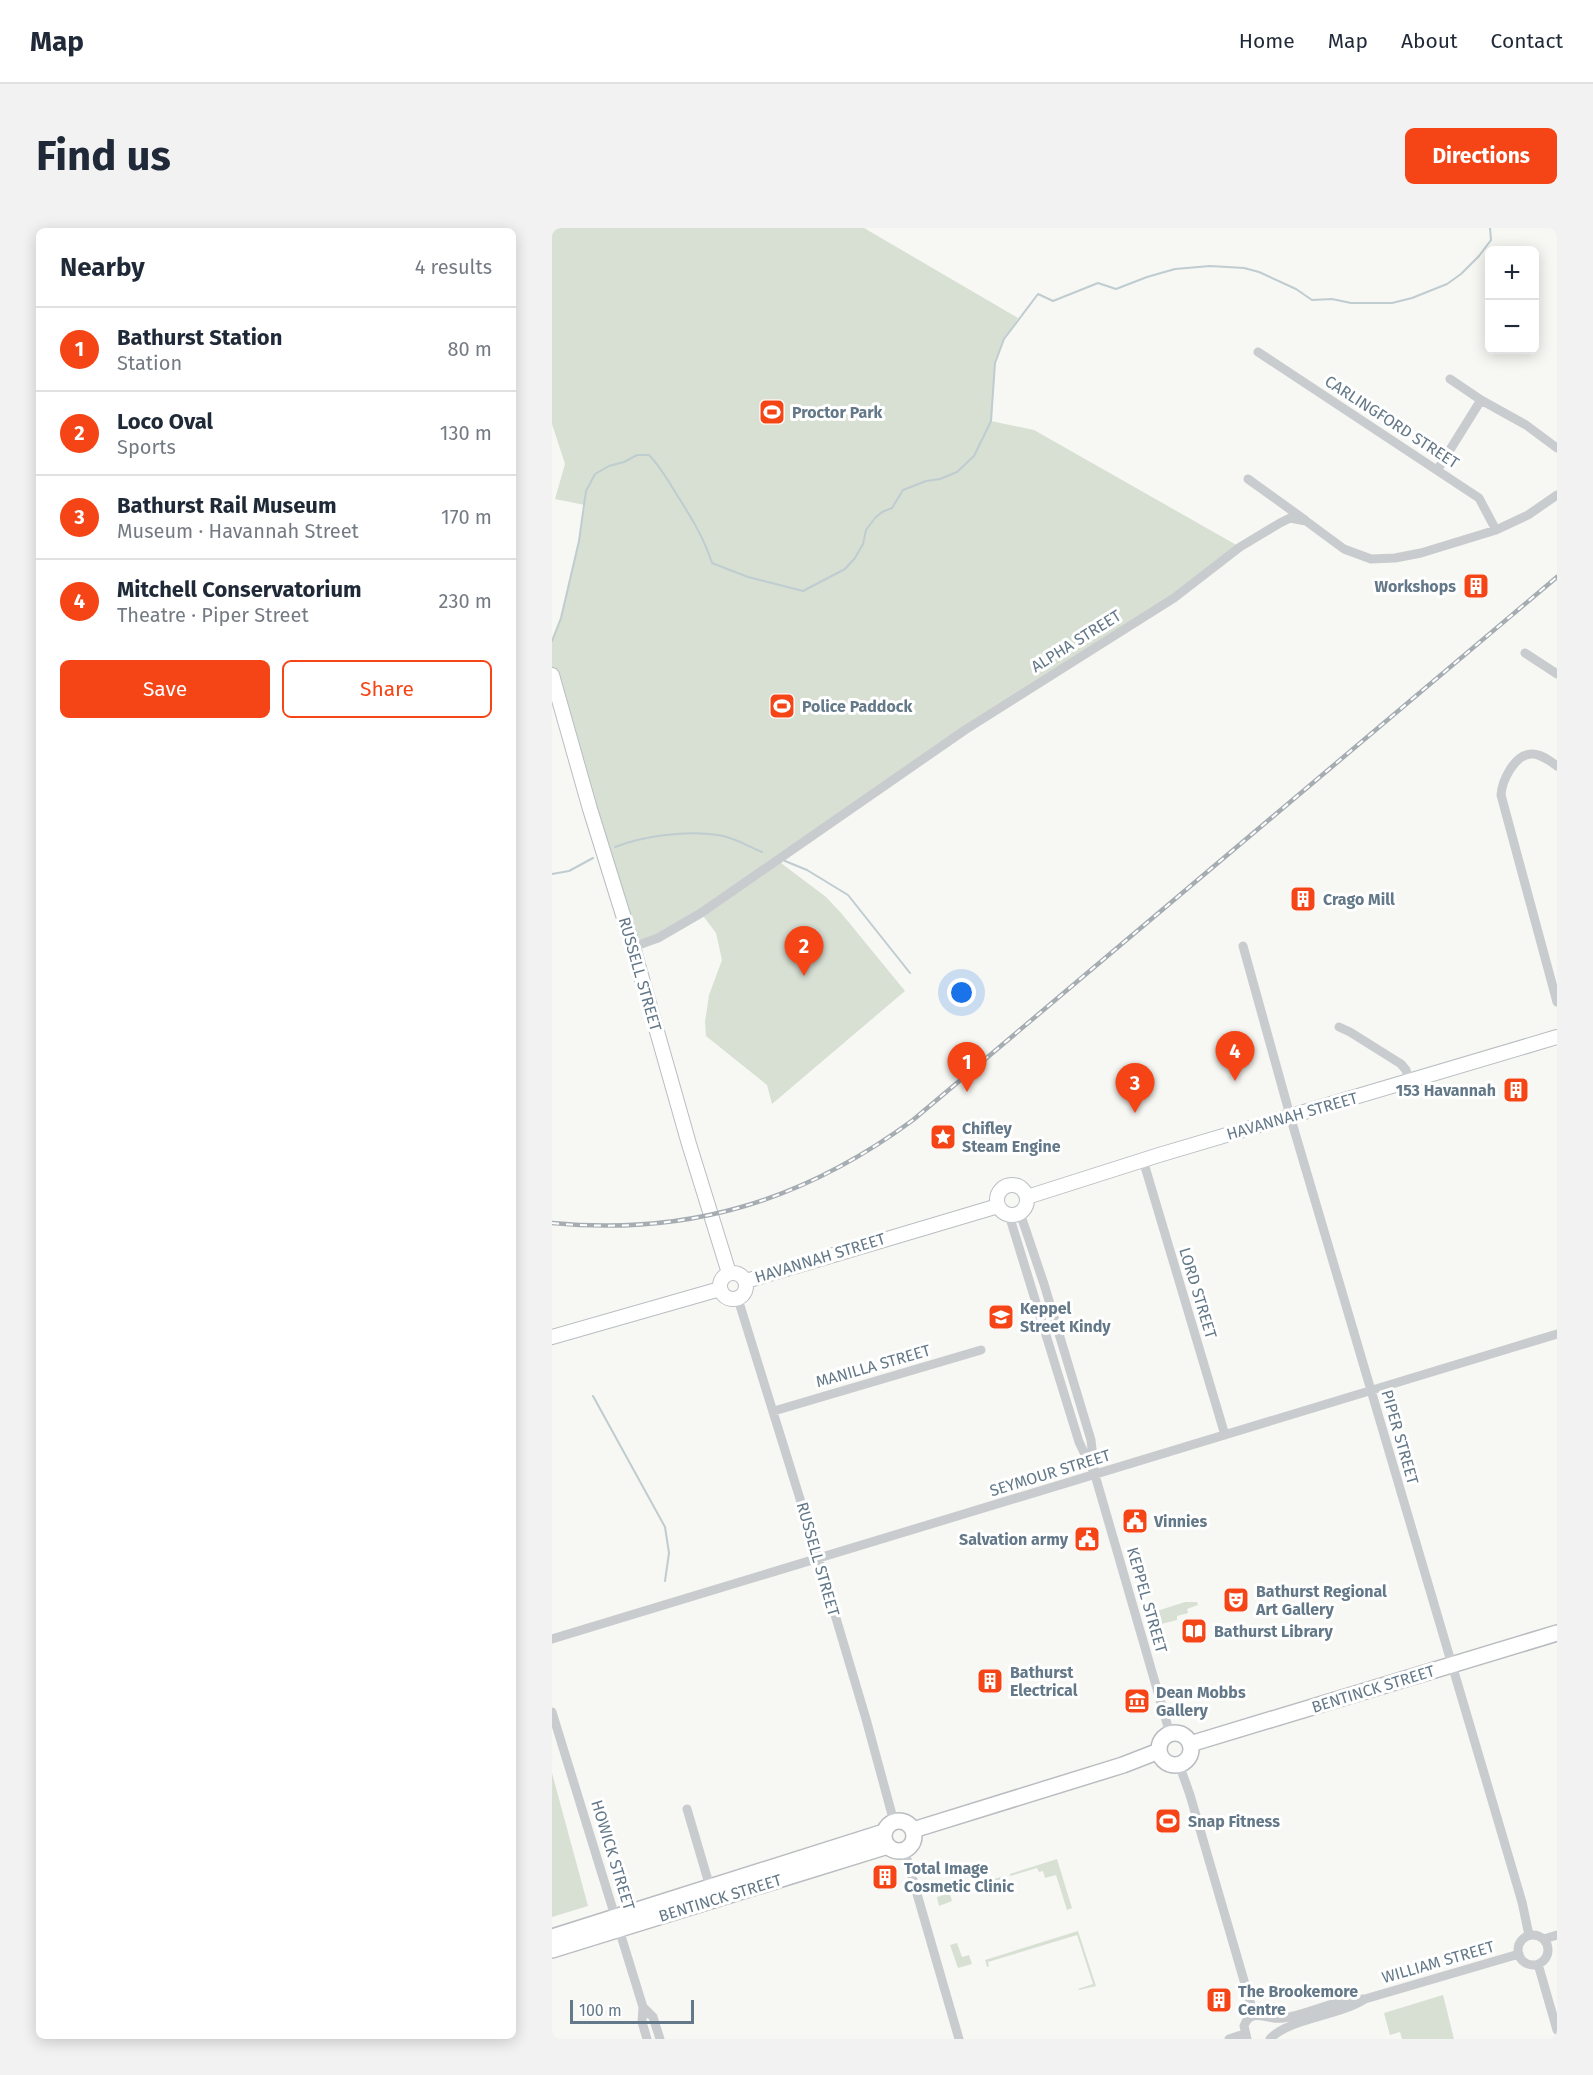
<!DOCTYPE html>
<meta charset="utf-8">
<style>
:root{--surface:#fff;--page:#f2f2f3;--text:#1f2937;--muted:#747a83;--line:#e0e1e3;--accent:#f54516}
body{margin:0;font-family:"Fira Sans",sans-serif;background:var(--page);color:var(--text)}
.controls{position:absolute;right:18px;top:18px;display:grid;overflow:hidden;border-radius:9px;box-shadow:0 3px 15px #0003}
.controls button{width:54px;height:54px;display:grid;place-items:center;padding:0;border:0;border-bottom:2px solid var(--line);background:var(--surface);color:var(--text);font:30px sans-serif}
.scale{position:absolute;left:18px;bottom:15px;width:124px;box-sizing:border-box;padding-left:6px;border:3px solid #637888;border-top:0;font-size:16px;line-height:21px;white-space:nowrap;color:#637888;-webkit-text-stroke:4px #fff;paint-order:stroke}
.you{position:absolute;left:410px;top:765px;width:21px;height:21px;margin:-15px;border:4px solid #fff;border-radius:50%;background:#1a73e8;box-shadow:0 0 0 9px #1a73e833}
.badge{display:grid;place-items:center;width:39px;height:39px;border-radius:50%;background:var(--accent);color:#fff;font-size:20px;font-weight:700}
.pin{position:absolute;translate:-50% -50px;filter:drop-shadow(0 2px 3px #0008)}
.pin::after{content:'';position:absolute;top:32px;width:21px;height:18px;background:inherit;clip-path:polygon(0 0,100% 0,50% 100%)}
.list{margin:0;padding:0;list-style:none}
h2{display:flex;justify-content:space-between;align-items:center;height:78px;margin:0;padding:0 24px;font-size:26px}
h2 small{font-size:20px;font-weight:400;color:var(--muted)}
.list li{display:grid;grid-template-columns:39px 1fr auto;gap:18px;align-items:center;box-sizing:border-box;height:84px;padding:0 24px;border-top:2px solid var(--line)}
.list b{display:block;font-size:22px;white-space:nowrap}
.list p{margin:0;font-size:20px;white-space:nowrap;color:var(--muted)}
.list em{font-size:20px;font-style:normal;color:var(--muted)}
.actions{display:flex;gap:12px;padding:18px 24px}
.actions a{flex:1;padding:14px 0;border:2px solid var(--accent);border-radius:9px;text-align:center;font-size:21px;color:var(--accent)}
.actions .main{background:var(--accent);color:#fff}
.map{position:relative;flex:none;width:1005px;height:1811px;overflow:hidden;border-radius:9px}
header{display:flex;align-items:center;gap:36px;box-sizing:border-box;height:84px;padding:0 30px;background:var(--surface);border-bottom:2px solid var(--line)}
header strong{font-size:28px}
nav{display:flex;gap:33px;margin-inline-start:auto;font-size:21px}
.intro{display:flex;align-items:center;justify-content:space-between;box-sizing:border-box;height:144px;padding:0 36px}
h1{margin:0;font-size:42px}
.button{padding:15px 27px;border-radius:9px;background:var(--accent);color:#fff;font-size:21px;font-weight:700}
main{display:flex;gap:36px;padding:0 36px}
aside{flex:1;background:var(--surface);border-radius:9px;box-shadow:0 3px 15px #0003}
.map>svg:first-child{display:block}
.green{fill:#d8e0d4}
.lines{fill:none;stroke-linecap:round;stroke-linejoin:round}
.stream{stroke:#bfccd0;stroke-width:2}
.secondary-casing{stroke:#b8bec2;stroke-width:16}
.primary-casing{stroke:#b9bdc1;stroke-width:18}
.street{stroke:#c9cccf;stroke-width:9}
.secondary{stroke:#fff;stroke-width:14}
.primary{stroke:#fff;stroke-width:15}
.rail-casing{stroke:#a6adb2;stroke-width:4.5}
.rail{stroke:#fff;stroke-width:2;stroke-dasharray:7;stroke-linecap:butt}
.labels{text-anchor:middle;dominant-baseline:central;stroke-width:6;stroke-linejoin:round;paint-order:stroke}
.poi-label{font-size:16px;font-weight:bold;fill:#637888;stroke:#fff;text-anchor:start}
.street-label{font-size:16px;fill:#637888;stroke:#fff}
</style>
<header>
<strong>Map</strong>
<nav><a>Home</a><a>Map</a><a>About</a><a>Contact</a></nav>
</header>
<div class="intro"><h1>Find us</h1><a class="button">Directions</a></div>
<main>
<aside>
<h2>Nearby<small>4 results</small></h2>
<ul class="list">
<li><span class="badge">1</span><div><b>Bathurst Station</b><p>Station</p></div><em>80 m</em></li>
<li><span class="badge">2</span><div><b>Loco Oval</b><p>Sports</p></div><em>130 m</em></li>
<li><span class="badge">3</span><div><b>Bathurst Rail Museum</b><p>Museum · Havannah Street</p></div><em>170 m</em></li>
<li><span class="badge">4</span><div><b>Mitchell Conservatorium</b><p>Theatre · Piper Street</p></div><em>230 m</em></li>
</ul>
<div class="actions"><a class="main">Save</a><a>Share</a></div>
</aside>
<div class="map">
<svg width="1005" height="1811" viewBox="0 0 1005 1811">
<rect width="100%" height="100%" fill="#f7f7f3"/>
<path class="green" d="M0 0H312L466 90 452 111 443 135 439 193 482 202 688 319 622 370 487 454 225 632 274 669 290 686 353 763 220 876 215 857 154 808 153 794 157 767 170 732 164 705 149 685 81 719 0 447V413L9 390 27 313 33 277 3 271 13 236 0 196Z
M633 1374H645L646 1377 635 1381 636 1385 625 1388V1392L609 1396 605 1383Z
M0 1545 36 1678 0 1689Z
M505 1631 520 1680 515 1682 504 1647 493 1650 491 1643 487 1644 485 1640 458 1648V1646Z
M452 1648 453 1651 437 1656 427 1664 425 1657 398 1666 400 1673 387 1678 385 1669Z
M526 1703 544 1758 527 1762 526 1761 541 1756 525 1707 436 1734 437 1738 435 1739 433 1732Z
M405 1715 410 1729 417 1727 420 1736 406 1740 398 1717Z
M891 1767 902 1811H850L848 1804 838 1807 832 1785Z"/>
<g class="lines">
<path class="stream" d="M0 413 9 390 27 313 34 263 43 246 57 238 72 234 85 227H97C109 239 116 253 125 267 139 289 152 310 160 335L196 349 251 363 293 341 303 330 311 316 314 302 323 290 330 284 340 280 351 262 374 253 388 251 405 244 422 228 439 193 443 135 452 111 486 66 501 73 546 55 564 61 595 49 623 41 658 38 692 40 707 44 744 61 760 72 780 71 799 75H840L860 70 895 56 909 46 927 28 939 12 938 0
M63 619C91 608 135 602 166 607 181 609 196 618 210 624
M233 633 255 642 296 667 358 745
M0 646 17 643 41 630
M41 1168 113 1299 117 1325 113 1353"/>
<g class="secondary-casing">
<path id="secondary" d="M0 447 38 581 81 719 137 916 177 1045
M445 972a15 15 0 1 1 30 0a15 15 0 1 1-30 0Z
M475 969 607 927 1005 809
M168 1058a13 13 0 1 1 26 0a13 13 0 1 1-26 0Z
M194 1053 446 978
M0 1109 168 1061"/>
</g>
<g class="primary-casing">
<path id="primary" d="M607 1521a16 16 0 1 1 32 0a16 16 0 1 1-32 0Z
M638 1516 1005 1405
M332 1608a15 15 0 1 1 30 0a15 15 0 1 1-30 0Z
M361 1602 571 1537 607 1523
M0 1709 332 1604
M0 1722 336 1618"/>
</g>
<path class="street" d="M706 124 927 270 944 302
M898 151 929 172 974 197 1005 220
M886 241 929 172
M696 251 753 292
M973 425 1005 446
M1005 538C998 533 988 525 979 526 962 527 950 553 949 567L1005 774
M691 718 741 898 970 1674 977 1707
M81 719 106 710 149 685 413 502 622 370 688 319 728 295 738 290 754 293 792 321 819 331 843 330 869 325 944 302 976 287 1005 267
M787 799 798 804 849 836 854 842 857 853
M591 932 673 1207
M468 985 492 1056 539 1212 542 1239
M457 987 527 1214 543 1247 618 1506
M186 1071 262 1316 314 1491 342 1594
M222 1183 429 1122
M0 1411 1005 1106
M0 1484 91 1779 90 1794 95 1811
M627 1536 638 1567 702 1787
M135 1581 158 1659
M352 1621 407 1811
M966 1722a15 15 0 1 1 30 0a15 15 0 1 1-30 0Z
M992 1711 1005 1707
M986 1736 1005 1802
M91 1779 101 1789 108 1811
M677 1811 692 1806
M695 1811 692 1798C699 1778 716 1793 731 1790 759 1786 784 1770 813 1771
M718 1811C735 1791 787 1788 813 1771L967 1726"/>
<use href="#secondary" class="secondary"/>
<use href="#primary" class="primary"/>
<g class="rail-casing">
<path id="rail" d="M0 995C136 1008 251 973 361 892L1005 349"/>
</g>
<use href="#rail" class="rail"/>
</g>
<defs>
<g id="stadium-square" transform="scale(1.35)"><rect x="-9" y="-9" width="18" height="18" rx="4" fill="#f54516" stroke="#fff"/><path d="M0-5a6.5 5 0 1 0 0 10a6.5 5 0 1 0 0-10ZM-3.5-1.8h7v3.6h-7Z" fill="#fff"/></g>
<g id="building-square" transform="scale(1.35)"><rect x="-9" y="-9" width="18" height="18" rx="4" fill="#f54516" stroke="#fff"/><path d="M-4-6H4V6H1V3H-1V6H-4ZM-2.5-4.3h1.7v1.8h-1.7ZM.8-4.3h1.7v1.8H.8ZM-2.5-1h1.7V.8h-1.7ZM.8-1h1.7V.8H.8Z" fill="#fff"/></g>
<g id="sight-square" transform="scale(1.35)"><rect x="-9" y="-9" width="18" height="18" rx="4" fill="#f54516" stroke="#fff"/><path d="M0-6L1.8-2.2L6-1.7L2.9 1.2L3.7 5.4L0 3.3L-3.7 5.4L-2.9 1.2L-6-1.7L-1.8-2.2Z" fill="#fff"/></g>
<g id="school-square" transform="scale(1.35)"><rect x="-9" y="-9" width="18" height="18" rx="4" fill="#f54516" stroke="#fff"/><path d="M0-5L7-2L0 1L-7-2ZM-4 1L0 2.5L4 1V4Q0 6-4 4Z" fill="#fff"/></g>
<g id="civic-square" transform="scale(1.35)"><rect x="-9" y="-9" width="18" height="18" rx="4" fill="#f54516" stroke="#fff"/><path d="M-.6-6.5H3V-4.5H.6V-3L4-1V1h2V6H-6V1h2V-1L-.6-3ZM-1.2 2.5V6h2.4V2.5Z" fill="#fff"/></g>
<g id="theatre-square" transform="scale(1.35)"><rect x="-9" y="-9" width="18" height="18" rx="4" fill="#f54516" stroke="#fff"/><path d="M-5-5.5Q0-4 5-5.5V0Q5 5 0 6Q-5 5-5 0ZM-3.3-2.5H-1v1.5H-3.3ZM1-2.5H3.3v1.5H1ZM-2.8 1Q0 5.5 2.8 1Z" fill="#fff"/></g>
<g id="library-square" transform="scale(1.35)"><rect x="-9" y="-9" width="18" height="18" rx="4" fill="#f54516" stroke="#fff"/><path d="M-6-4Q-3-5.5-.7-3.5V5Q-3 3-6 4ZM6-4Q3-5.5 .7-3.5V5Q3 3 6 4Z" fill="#fff"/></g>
<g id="museum-square" transform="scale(1.35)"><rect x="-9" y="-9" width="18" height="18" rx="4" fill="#f54516" stroke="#fff"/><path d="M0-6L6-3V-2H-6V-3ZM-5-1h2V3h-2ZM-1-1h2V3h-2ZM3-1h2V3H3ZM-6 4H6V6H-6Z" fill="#fff"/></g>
</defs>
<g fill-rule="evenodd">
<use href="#stadium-square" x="220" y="184"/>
<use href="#building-square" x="924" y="358"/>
<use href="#stadium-square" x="230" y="478"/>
<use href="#building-square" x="751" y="671"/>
<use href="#building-square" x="964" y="862"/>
<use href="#sight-square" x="391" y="909"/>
<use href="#school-square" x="449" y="1089"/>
<use href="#civic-square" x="583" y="1293"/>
<use href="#civic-square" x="535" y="1311"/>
<use href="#theatre-square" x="684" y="1372"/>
<use href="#library-square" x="642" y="1403"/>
<use href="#building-square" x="438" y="1453"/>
<use href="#museum-square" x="585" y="1473"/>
<use href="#stadium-square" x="616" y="1593"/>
<use href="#building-square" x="333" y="1649"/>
<use href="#building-square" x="667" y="1772"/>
</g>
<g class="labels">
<g class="poi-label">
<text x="240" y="184">Proctor Park</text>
<text x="904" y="358" text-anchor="end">Workshops</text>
<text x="250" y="478">Police Paddock</text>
<text x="771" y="671">Crago Mill</text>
<text x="944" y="862" text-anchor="end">153 Havannah</text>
<text x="410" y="900">Chifley<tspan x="410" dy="18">Steam Engine</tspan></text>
<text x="468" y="1080">Keppel<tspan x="468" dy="18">Street Kindy</tspan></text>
<text x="602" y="1293">Vinnies</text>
<text x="516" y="1311" text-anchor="end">Salvation army</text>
<text x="704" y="1363">Bathurst Regional<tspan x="704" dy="18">Art Gallery</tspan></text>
<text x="662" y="1403">Bathurst Library</text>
<text x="458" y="1444">Bathurst<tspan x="458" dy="18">Electrical</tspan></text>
<text x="604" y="1464">Dean Mobbs<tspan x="604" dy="18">Gallery</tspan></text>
<text x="636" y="1593">Snap Fitness</text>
<text x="352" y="1640">Total Image<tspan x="352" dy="18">Cosmetic Clinic</tspan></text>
<text x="686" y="1763">The Brookemore<tspan x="686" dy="18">Centre</tspan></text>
</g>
<g class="street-label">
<text transform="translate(840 194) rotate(33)">CARLINGFORD STREET</text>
<text transform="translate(524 413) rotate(-32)">ALPHA STREET</text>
<text transform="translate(88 746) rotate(74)">RUSSELL STREET</text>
<text transform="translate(740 888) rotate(-16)">HAVANNAH STREET</text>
<text transform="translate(268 1030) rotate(-17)">HAVANNAH STREET</text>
<text transform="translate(646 1065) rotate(73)">LORD STREET</text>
<text transform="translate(321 1138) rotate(-16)">MANILLA STREET</text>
<text transform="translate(848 1209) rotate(74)">PIPER STREET</text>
<text transform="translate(498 1245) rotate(-17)">SEYMOUR STREET</text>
<text transform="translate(266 1331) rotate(74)">RUSSELL STREET</text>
<text transform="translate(595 1372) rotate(74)">KEPPEL STREET</text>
<text transform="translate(821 1461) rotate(-17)">BENTINCK STREET</text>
<text transform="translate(61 1627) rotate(73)">HOWICK STREET</text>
<text transform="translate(168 1670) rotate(-17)">BENTINCK STREET</text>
<text transform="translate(886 1734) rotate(-16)">WILLIAM STREET</text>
</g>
</g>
</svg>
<div class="controls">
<button>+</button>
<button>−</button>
</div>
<div class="scale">100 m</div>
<div class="you"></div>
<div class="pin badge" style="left:415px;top:864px">1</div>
<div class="pin badge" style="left:252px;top:748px">2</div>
<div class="pin badge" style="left:583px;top:885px">3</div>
<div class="pin badge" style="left:683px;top:853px">4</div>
</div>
</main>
